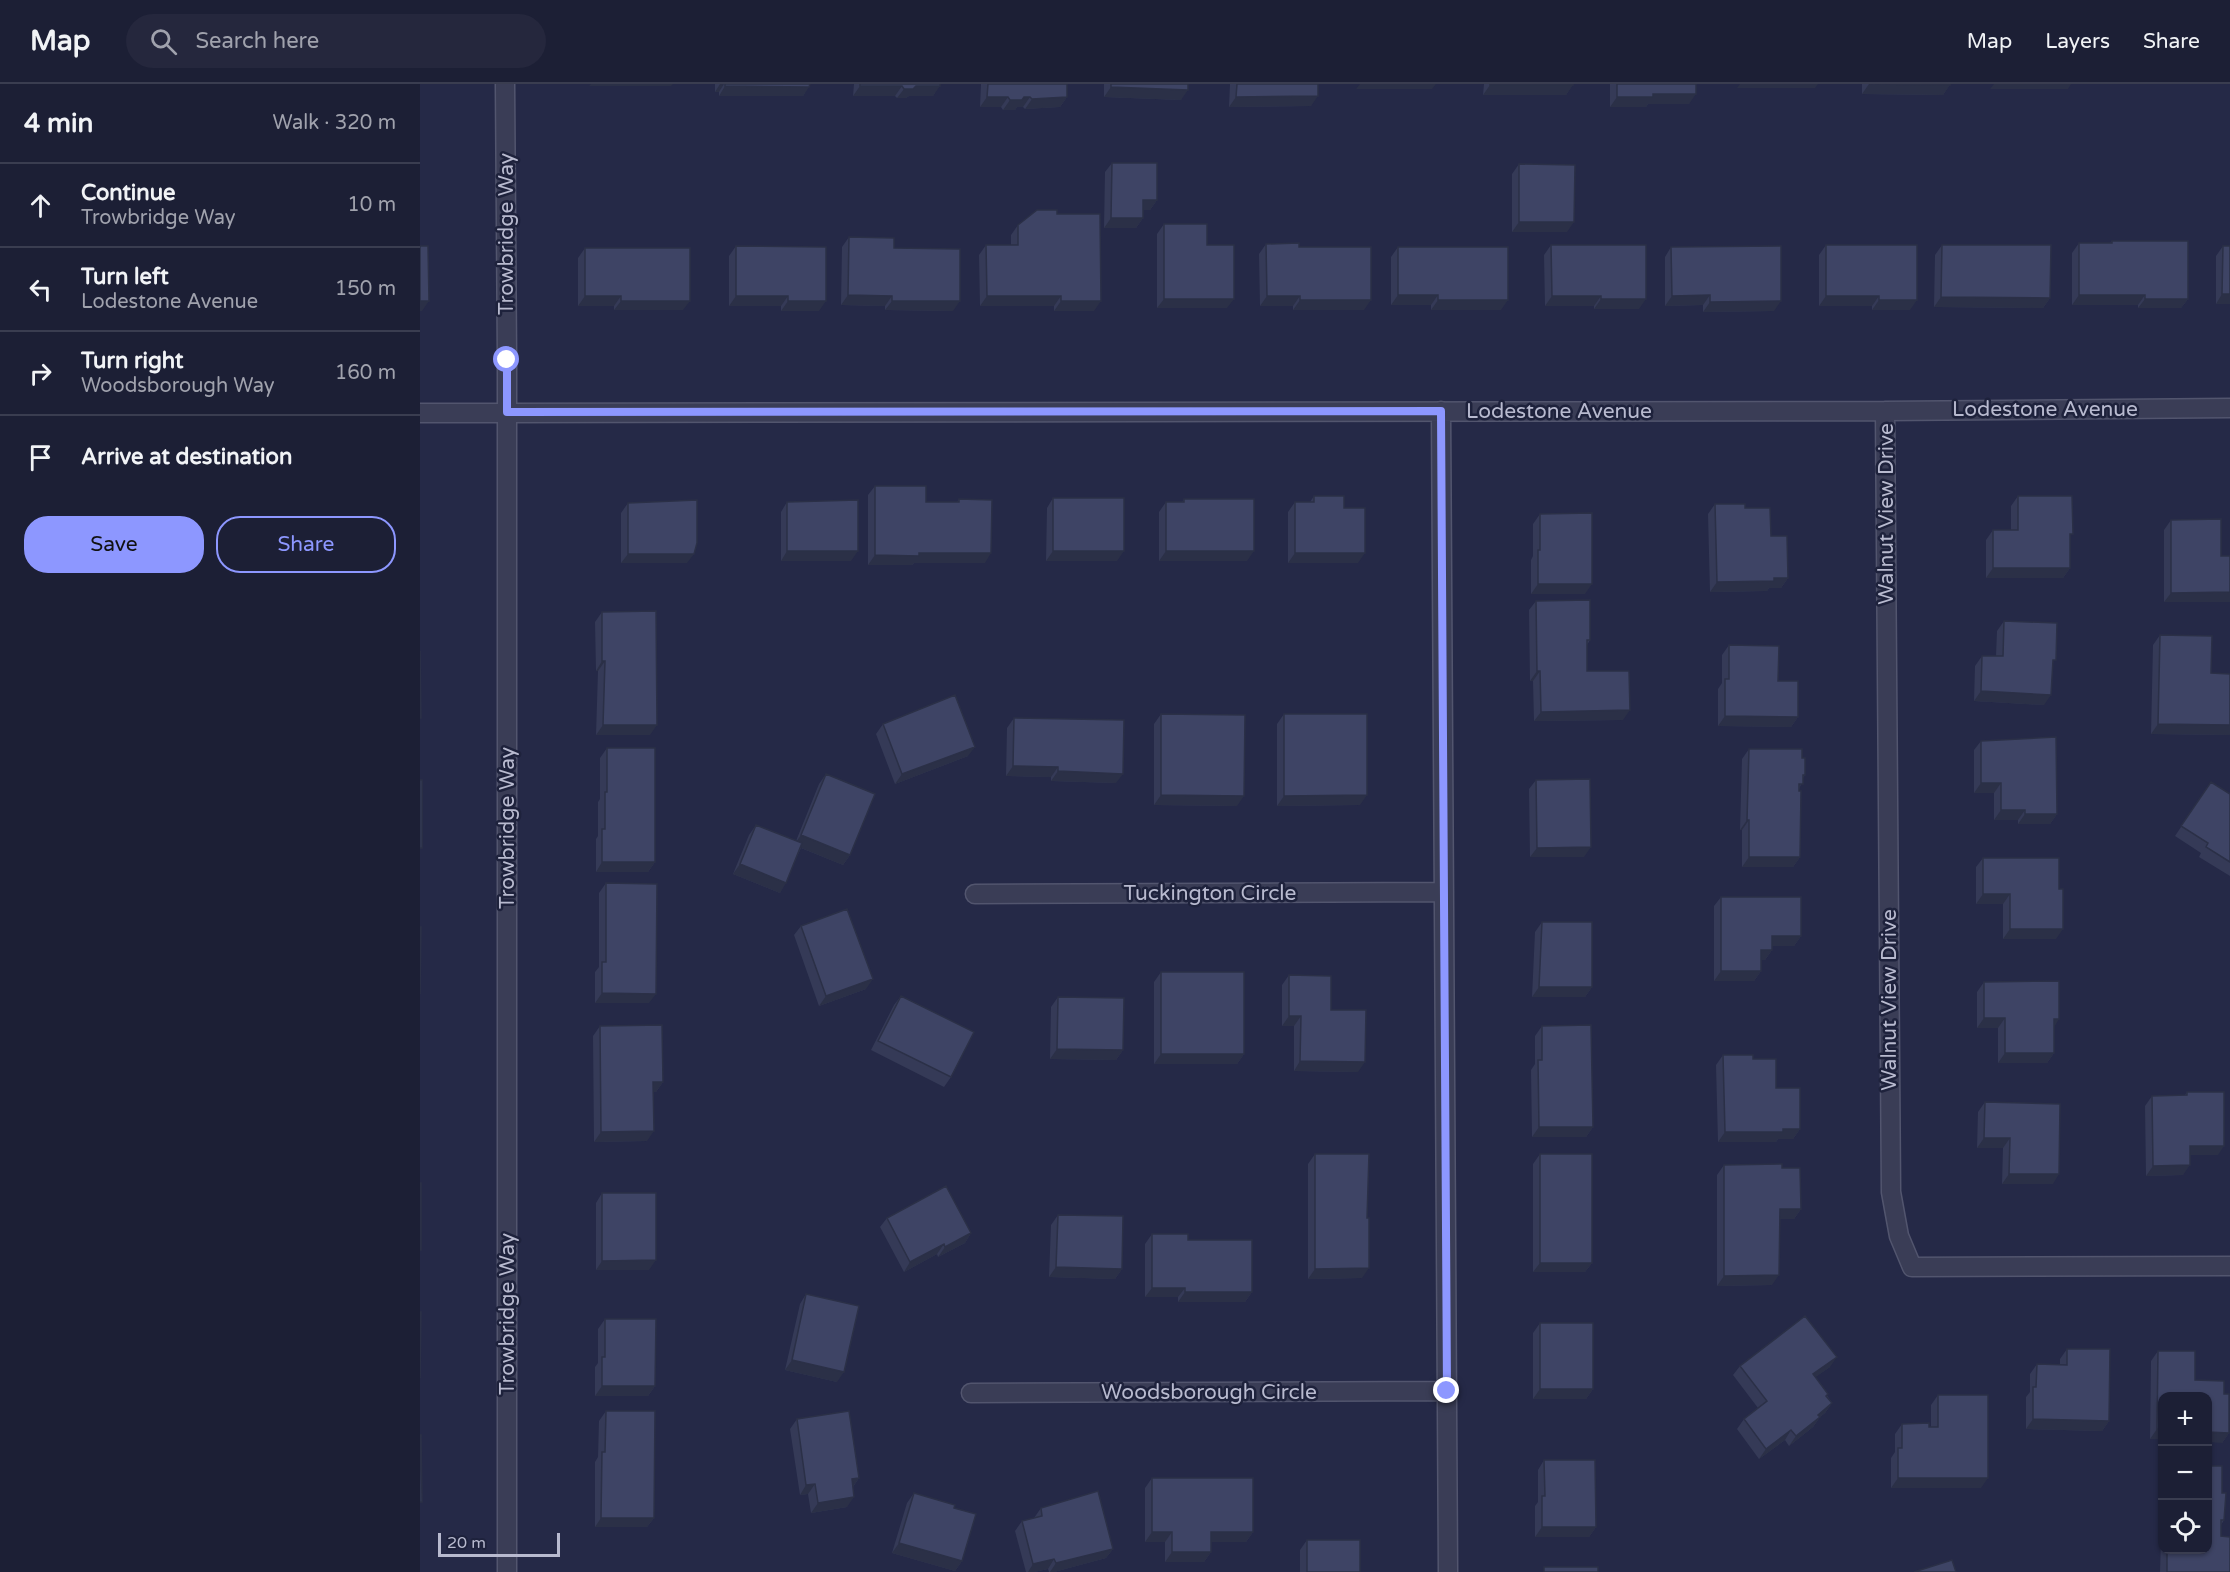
<!DOCTYPE html>
<meta charset="utf-8">
<style>
:root{--surface:#1c1f35;--page:#25273d;--text:#f1f3f6;--muted:#a0a2ad;--line:#3a3d50;--accent:#8d97ff}
body{margin:0;font-family:"Varela Round",sans-serif;background:var(--page);color:var(--text)}
.controls{position:absolute;right:18px;bottom:18px;display:grid;overflow:hidden;border-radius:12px;box-shadow:0 2px 4px #0004}
.controls button{width:54px;height:54px;display:grid;place-items:center;padding:0;border:0;border-bottom:2px solid var(--line);background:var(--surface);color:var(--text);font:30px sans-serif}
.scale{position:absolute;left:18px;bottom:15px;width:122px;box-sizing:border-box;padding-left:6px;border:3px solid #b8bacf;border-top:0;font-size:16px;line-height:21px;white-space:nowrap;color:#b8bacf;-webkit-text-stroke:4px #1e223c;paint-order:stroke}
.stop{position:absolute;width:18px;height:18px;margin:-14px;border:4px solid #8d97ff;border-radius:50%;background:#fff}
.stop.end{background:#8d97ff;border-color:#fff;box-shadow:0 2px 6px #0008}
.list{margin:0;padding:0;list-style:none}
h2{display:flex;justify-content:space-between;align-items:center;height:78px;margin:0;padding:0 24px;font-size:26px}
h2 small{font-size:20px;font-weight:400;color:var(--muted)}
.list li{display:grid;grid-template-columns:39px 1fr auto;gap:18px;align-items:center;box-sizing:border-box;height:84px;padding:0 24px;border-top:2px solid var(--line)}
.list b{display:block;font-size:22px;white-space:nowrap}
.list p{margin:0;font-size:20px;white-space:nowrap;color:var(--muted)}
.list em{font-size:20px;font-style:normal;color:var(--muted)}
.actions{display:flex;gap:12px;padding:18px 24px}
.actions a{flex:1;padding:14px 0;border:2px solid var(--accent);border-radius:24px;text-align:center;font-size:21px;color:var(--accent)}
.actions .main{background:var(--accent);color:#111}
.icon{flex:none;width:33px;height:33px;fill:none;stroke:currentColor;stroke-width:2;stroke-linecap:round;stroke-linejoin:round}
.map{position:relative;flex:none;width:1810px;height:1488px;overflow:hidden}
header{display:flex;align-items:center;gap:36px;box-sizing:border-box;height:84px;padding:0 30px;background:var(--surface);border-bottom:2px solid var(--line)}
header strong{font-size:28px}
nav{display:flex;gap:33px;margin-inline-start:auto;font-size:21px}
.search{width:420px;height:54px;background:var(--page);display:flex;align-items:center;gap:15px;box-sizing:border-box;padding:0 21px;border-radius:33px;color:var(--muted);font-size:22px}
main{display:flex}
aside{flex:1;background:var(--surface)}
.map>svg:first-child{display:block}
.lines{fill:none;stroke-linecap:round;stroke-linejoin:round}
.minor-casing{stroke:#52556e;stroke-width:21}
.minor{stroke:#3a3d56;stroke-width:18}
.wall{fill:#353a57}
.shaded-wall{fill:#2b3047}
.building{fill:#3e4465;stroke:#2b3047;stroke-width:1.5}
.route{stroke:#8d97ff;stroke-width:8}
.labels{text-anchor:middle;dominant-baseline:central;stroke-width:5;stroke-linejoin:round;paint-order:stroke}
.street-label{font-size:21px;fill:#b8bacf;stroke:#1e223c}
</style>
<header>
<strong>Map</strong>
<div class="search"><svg class="icon" aria-label="search" viewBox="0 0 24 24"><circle cx="10" cy="10" r="6"/><path d="M15 15l6 6"/></svg>Search here</div>
<nav><a>Map</a><a>Layers</a><a>Share</a></nav>
</header>
<main>
<aside>
<h2>4 min<small>Walk · 320 m</small></h2>
<ul class="list">
<li><svg class="icon" aria-label="ahead" viewBox="0 0 24 24"><path d="M12 20V5M6 11l6-6 6 6"/></svg><div><b>Continue</b><p>Trowbridge Way</p></div><em>10 m</em></li>
<li><svg class="icon" aria-label="left" viewBox="0 0 24 24"><path d="M17 20v-9H6M10 6l-5 5 5 5"/></svg><div><b>Turn left</b><p>Lodestone Avenue</p></div><em>150 m</em></li>
<li><svg class="icon" aria-label="right" viewBox="0 0 24 24"><path d="M7 20v-9h11M14 6l5 5-5 5"/></svg><div><b>Turn right</b><p>Woodsborough Way</p></div><em>160 m</em></li>
<li><svg class="icon" aria-label="arrive" viewBox="0 0 24 24"><path d="M6 21V4h12l-3 4 3 4H6"/></svg><div><b>Arrive at destination</b></div></li>
</ul>
<div class="actions"><a class="main">Save</a><a>Share</a></div>
</aside>
<div class="map">
<svg width="1810" height="1488" viewBox="0 0 1810 1488">
<rect width="100%" height="100%" fill="#252947"/>
<g class="lines">
<g class="minor-casing">
<path id="minor" d="M85 0 87 276V1488
M1021 327 1028 1488
M1465 327 1471 1108 1479 1152 1492 1183 1810 1182
M0 329 1465 327 1810 324
M555 810 1024 808
M551 1309 1027 1307"/>
</g>
<use href="#minor" class="minor"/>
</g>
<path class="wall" d="M295 0H390L383 12H299V8H295Z
M434 0H520L513 12H489L486 14H477L475 12H433Z
M561 0H647V13L640 23 605 25 603 23H597L595 26H583L581 23H560Z
M684 0H768L761 16 684 13Z
M810 0H898L891 22 809 23Z
M1064 0H1153L1146 11H1063Z
M1190 0H1276L1269 20H1228L1226 23H1190Z
M1442 0H1530L1523 11 1442 10Z
M692 79 737 116 730 126H723V134L716 144H684L685 88Z
M1099 80 1147 148H1092V90Z
M637 130 674 227H634V222H560L559 171 566 161H591V151L598 141Z
M744 140 787 161 807 224H737V150Z
M429 153 533 227 465 226V222L421 221 422 163Z
M1692 157 1768 215 1761 224H1718V221H1652V169L1659 159H1690Z
M846 160 879 163 944 226H873V222H840L839 170Z
M1131 161 1219 225H1174V222H1125L1124 171Z
M1406 161 1490 226H1452V222H1399V171Z
M1522 161 1630 214 1623 224 1514 223 1515 171Z
M316 162 399 227H361V222H309V172Z
M1803 162 1810 220H1796V172Z
M978 163 1081 226H1011V221H971V173Z
M1251 163 1354 227 1283 228V221L1245 222V173Z
M165 164 263 226H194V222H158V174Z
M455 402 506 418H537L539 415 565 479H494L492 481H448V411Z
M894 412 938 479H868V428L875 418H890Z
M1598 412 1650 484 1643 494H1566V456L1573 446H1591V422Z
M633 414 697 477H626L627 424Z
M764 415 827 477H739V428L746 418H762Z
M367 418 431 477H361V428Z
M208 419 267 479H201V429Z
M1295 420 1325 424 1351 452 1368 494 1361 504H1349L1347 507 1290 508 1288 430Z
M1120 430 1165 510H1111V476L1113 472V440Z
M1751 436 1801 472H1810V518H1744V446Z
M1116 517 1170 556 1167 561V587L1203 636 1114 637 1113 597H1110L1109 526Z
M182 528 230 651H176L178 587H176L175 538Z
M1584 537 1633 581 1624 621 1554 617 1555 582 1562 572H1576L1577 547Z
M1740 551 1791 589 1810 590V651L1731 650 1733 561Z
M1309 561 1358 597 1378 633 1371 643 1298 642V605L1302 599V571Z
M741 630 817 722 734 721V640Z
M864 630 940 721 857 722V640Z
M594 634 696 699 631 697V693L586 692 587 644Z
M463 640 548 672 475 700 456 650Z
M1561 657 1637 730 1630 740H1598V736H1574V709H1554V666Z
M187 664 235 778 228 788H176V755L178 752V718L180 715V674Z
M1329 665 1382 674 1385 691 1383 694 1379 706 1380 773 1373 783H1322V746H1320L1322 675Z
M406 690 430 771 423 781 381 764 360 809 313 790 329 751 336 741 376 757 399 700Z
M1116 696 1164 773H1110L1109 705Z
M1791 698 1810 710V792L1779 773 1781 769 1755 752Z
M1563 774 1636 855H1583V820H1556V783Z
M186 799 229 919H175V888L179 883V809Z
M1301 813 1381 852 1374 862H1352V866L1345 876H1341V887L1334 897H1294V822Z
M1122 838 1172 903 1165 913H1112L1115 848Z
M381 842 446 905 399 922 374 851Z
M741 888 824 970 817 980H734V898Z
M869 891 938 988 874 987V942H862V901Z
M1564 898 1634 943V969L1627 979H1578V944H1557V908Z
M481 912 531 993 524 1003 451 966 474 921Z
M638 913 703 966 696 976 630 975 631 923Z
M180 942 243 998 236 1008H233L227 1057 174 1058 173 952Z
M1122 942 1173 1043 1166 1053H1112L1111 986 1115 980V952Z
M1303 971 1333 975 1356 1004 1380 1045 1373 1055H1358L1356 1058H1298L1296 981Z
M1767 1008 1798 1071H1770L1763 1091 1726 1092 1725 1022 1732 1012 1765 1011Z
M1565 1018 1633 1100H1582L1583 1064H1557L1558 1028Z
M895 1070 942 1194 888 1195V1080Z
M1120 1070 1172 1179 1165 1188H1113V1080Z
M1304 1081 1362 1084 1381 1125 1374 1135H1360L1352 1201 1297 1202V1091Z
M182 1109 229 1186H176V1119Z
M638 1131 702 1185 695 1195 629 1193 631 1141Z
M467 1134 551 1149 545 1159 518 1173 517 1170 484 1188 460 1143Z
M732 1150 768 1156 832 1208 825 1218H758V1213H725V1160Z
M386 1210 417 1298 365 1286 380 1220Z
M185 1235 235 1302 228 1312H175V1283L178 1279V1245Z
M1120 1239 1173 1305 1166 1315H1113V1249Z
M1647 1265 1689 1337 1682 1347 1606 1345V1313L1610 1308V1290L1617 1280 1640 1281V1275Z
M1738 1267 1775 1296 1804 1310 1809 1349 1802 1359 1788 1312 1743 1355H1730L1731 1277Z
M1320 1282 1410 1283 1395 1293 1412 1319 1405 1329 1400 1333 1393 1343 1369 1362 1365 1356 1339 1375 1317 1345 1324 1335 1338 1324 1313 1291Z
M1518 1311 1561 1404H1471V1374L1475 1368V1350L1482 1340 1511 1343V1321Z
M186 1327 234 1434 227 1443H175V1378L178 1373 179 1337Z
M377 1335 439 1394 433 1403 427 1423 391 1429 388 1410 380 1411 370 1345Z
M1124 1376 1176 1443 1169 1453H1115V1422L1118 1418V1386Z
M1743 1391V1466H1788L1802 1409 1804 1436 1801 1441V1452L1810 1488H1740Z
M732 1394 833 1448 826 1458H791V1468L784 1478H745V1458H725V1404Z
M494 1409 534 1424 542 1477 535 1487 472 1469 487 1419Z
M621 1424 693 1465 686 1474 634 1488H629L628 1485 614 1488H606L595 1447 602 1437 614 1434Z
M887 1456 940 1488H880V1466Z"/>
<path class="shaded-wall" d="M171 0H253L251 2H169Z
M300 0H304L299 8H295Z
M940 0H1016L1012 5H936Z
M1320 0H1398L1395 4H1317Z
M1449 0 1530 1 1523 11 1442 10Z
M1574 0H1651L1648 5H1570Z
M1070 1H1153L1146 11H1063Z
M305 2 389 3 383 12H299Z
M440 2H482L475 12H433Z
M496 2H520L513 12H489L486 14H477L484 5Z
M691 3 768 6 761 16 684 13Z
M1233 10H1276L1269 20H1228L1226 23H1190L1197 13Z
M898 12 891 22 809 23 816 13Z
M567 13H588L581 23H560Z
M604 13H610L603 23H597Z
M647 13 640 23 605 25 612 15Z
M590 16H602L595 26H583Z
M723 116H737L730 126H716Z
M691 134H723L716 144H684Z
M1099 138H1154L1147 148H1092Z
M1802 210H1810V220H1796Z
M428 211 472 212 465 222 421 221Z
M978 211H1018L1011 221H971Z
M1290 211 1283 221 1245 222 1252 212Z
M1659 211H1725L1718 221H1652Z
M165 212H201L194 222H158Z
M316 212H368L361 222H309Z
M567 212H641L634 222H560Z
M847 212H880L873 222H840Z
M1132 212H1181L1174 222H1125Z
M1406 212H1459L1452 222H1399Z
M1521 213 1630 214 1623 224 1514 223Z
M744 215H814L807 224H737Z
M1181 215H1226L1219 225H1174Z
M1725 215H1768L1761 224H1718Z
M880 216H951L944 226H873Z
M1018 216H1088L1081 226H1011Z
M1459 216H1497L1490 226H1452Z
M0 217H9L2 227H0Z
M201 217H270L263 226H194Z
M368 217H406L399 227H361Z
M472 217H540L533 227 465 226Z
M641 217H681L674 227H634Z
M1361 217 1354 227 1283 228 1290 218Z
M367 467H438L431 477H361Z
M633 467H704L697 477H626Z
M746 467H834L827 477H739Z
M499 469H571L565 479H494L492 481H448L455 471Z
M875 469H945L938 479H868Z
M208 470H274L267 479H201Z
M1573 484H1650L1643 494H1566Z
M1354 494H1368L1361 504H1349L1347 507 1290 508 1297 498Z
M1118 500H1172L1165 510H1111Z
M1810 508V518H1744L1751 509Z
M182 577H185L178 587H176Z
M1117 587H1120L1113 597H1110Z
M1561 607 1631 611 1624 621 1554 617Z
M1210 626 1203 636 1114 637 1121 628Z
M1305 632 1378 633 1371 643 1298 642Z
M1738 640 1810 641V651L1731 650Z
M183 641H237L230 651H176Z
M555 663 548 672 475 700 482 690Z
M593 682 638 683 631 693 586 692Z
M638 687 703 690 696 699 631 697Z
M1561 699H1581L1574 709H1554Z
M741 711 824 712 817 722 734 721Z
M947 711 940 721 857 722 864 712Z
M1581 726H1605L1598 736H1574Z
M1605 730H1637L1630 740H1598Z
M1327 736H1329L1322 746H1320Z
M381 751 430 771 423 781 374 761Z
M1171 763 1164 773H1110L1117 764Z
M1329 773H1380L1373 783H1322Z
M182 778H235L228 788H176Z
M320 780 366 799 360 809 313 790Z
M1563 810H1590L1583 820H1556Z
M1590 845H1643L1636 855H1583Z
M1352 852H1381L1374 862H1345Z
M1341 866H1352L1345 876H1334Z
M1301 887H1341L1334 897H1294Z
M453 895 446 905 399 922 406 912Z
M1119 903H1172L1165 913H1112Z
M182 909 236 910 229 919H175Z
M869 932H881L874 942H862Z
M1564 934H1585L1578 944H1557Z
M1634 935H1639L1633 945Z
M637 965 703 966 696 976 630 975Z
M1585 969H1634L1627 979H1578Z
M741 970H824L817 980H734Z
M880 977 945 978 938 988 874 987Z
M233 998H243L236 1008H226Z
M1119 1043H1173L1166 1053H1112Z
M1363 1045H1380L1373 1055H1358L1356 1058H1298L1305 1048Z
M234 1047 227 1057 174 1058 181 1048Z
M1564 1054H1590L1583 1064H1557Z
M1770 1062H1804L1798 1071H1763Z
M1770 1081 1763 1091 1726 1092 1733 1082Z
M1589 1090H1639L1633 1100H1582Z
M1360 1125H1381L1374 1135H1353Z
M551 1149 545 1159 518 1173 525 1163Z
M524 1160 517 1170 484 1188 490 1178Z
M236 1176 229 1186H176L182 1177Z
M1120 1179H1172L1165 1188H1113Z
M636 1183 702 1185 695 1195 629 1193Z
M949 1184 942 1194 888 1195 895 1185Z
M1359 1191 1352 1201 1297 1202 1304 1192Z
M732 1204H765L758 1213H725Z
M765 1208H832L825 1218H758Z
M1417 1273 1410 1283 1386 1300 1393 1290Z
M372 1276 424 1288 417 1298 365 1286Z
M182 1302H235L228 1312H175Z
M1120 1305H1173L1166 1315H1113Z
M1412 1319 1405 1329 1400 1333 1393 1343 1369 1362 1376 1352 1398 1331Z
M1613 1335 1689 1337 1682 1347 1606 1345Z
M1737 1345H1743V1355H1730Z
M1371 1346 1365 1356 1339 1375 1346 1365Z
M1788 1348 1809 1349 1802 1359 1788 1358Z
M439 1394 432 1404V1395Z
M1478 1394H1568L1561 1404H1471Z
M395 1400 388 1410 380 1411 386 1401Z
M434 1413 427 1423 391 1429 398 1419Z
M181 1434H234L227 1443H175Z
M1122 1443H1176L1169 1453H1115Z
M732 1448H752L745 1458H725Z
M791 1448H833L826 1458H784Z
M479 1459 542 1477 535 1487 472 1469Z
M693 1465 686 1474 634 1488H630L636 1479Z
M752 1468H791L784 1478H745Z
M634 1475 628 1485 614 1488H608L613 1480Z"/>
<path class="building" d="M305 0H390L389 3 305 2Z
M440 0H520V2H496L493 5H484L482 2H440Z
M568 0H647V13L612 15 610 13H604L602 16H590L588 13H567Z
M691 0H768V6L691 3Z
M817 0H898V12L816 13Z
M1070 0H1153V1H1070Z
M1197 0H1276V10H1233V13H1197Z
M1455 0H1530V1Z
M692 79H737V116H723V134H691Z
M1099 80 1155 81 1154 138H1099Z
M617 126H637V130H680L681 217H641V212H567L566 161H598V141Z
M744 140H787V161H814V215H744Z
M429 153 474 154V164L540 165V217H472V212L428 211Z
M1692 157H1768V215H1725V211H1659V159H1692Z
M879 159V163H951V216H880V212H847L846 160Z
M1131 161H1226V215H1181V212H1132Z
M1406 161H1497V216H1459V212H1406Z
M1522 161H1631L1630 214 1521 213Z
M0 162H8L9 217H0Z
M316 162 406 163V217H368V212H316Z
M1361 162V217L1290 218V211L1252 212 1251 163Z
M1803 162H1810V210H1802Z
M978 163H1088V216H1018V211H978Z
M165 164H270V217H201V212H165Z
M455 402H506V418H539V415L572 416 571 469H499V472L455 471Z
M894 412H924V424H945V469H875V418H894Z
M1598 412H1652L1653 450H1650V484H1573V446H1598Z
M633 414H704V467H633Z
M764 415H834V467H746V418H764Z
M277 416V459L274 470H208V419Z
M438 416V467H367V418Z
M1295 420H1325V424H1350L1351 452H1367L1368 494H1354V497L1297 498Z
M1172 429V500H1118V466H1120V430Z
M1801 435V472H1810V508L1751 509V436Z
M1170 516V556H1167V587H1209L1210 626 1121 628 1120 587H1117L1116 517Z
M236 527 237 641H183L185 577H182V528Z
M1584 537 1637 539 1636 576H1633L1631 611 1561 607 1562 572H1583Z
M1740 551 1792 552 1791 589 1810 590V641L1738 640Z
M1309 561 1359 562 1358 597H1378V633L1305 632V595H1309Z
M0 567 1 634H0Z
M535 611 555 663 482 690 463 640Z
M741 630 825 631 824 712 741 711Z
M864 630H947V711L864 712Z
M594 634 704 636 703 690 638 687V683L593 682Z
M1636 653 1637 730H1605V726H1581V699H1561V657Z
M187 664H235V778H182V745H185V708H187Z
M1329 665H1382V674H1385V691H1383V700H1379V707H1381L1380 773H1329V736H1327Z
M406 690 455 710 430 771 381 751Z
M1170 695 1171 763 1117 764 1116 696Z
M0 696H2V764H0Z
M1791 698 1810 710V778L1786 763 1788 759 1761 742Z
M336 741 382 759 366 799 320 780Z
M1563 774H1639V805H1643V845H1590V810H1563Z
M186 799 237 800 236 910 182 909V878H186Z
M1301 813H1381V852H1352V866H1341V887H1301Z
M427 825 453 895 406 912 381 842Z
M1122 838H1172V903H1119Z
M0 843H1L0 910Z
M741 888H824V970H741Z
M869 891 911 892V926H946L945 978 880 977 881 932H869Z
M1639 897V935H1634V969H1585V934H1564V898Z
M481 912 554 948 531 993 458 957Z
M638 913 704 914 703 966 637 965Z
M242 941 243 998H233L234 1047 181 1048 180 942Z
M1171 941 1173 1043H1119L1118 976H1122V942Z
M1303 971H1333V975H1356V1004H1380V1045H1363V1048H1305Z
M1767 1008H1804V1062H1770V1081L1733 1082 1732 1012 1767 1011Z
M1565 1018 1640 1020 1639 1090H1589L1590 1054H1564Z
M895 1070H949L947 1134H949V1184L895 1185Z
M1120 1070H1172V1179H1120Z
M1362 1080V1084H1380L1381 1125H1360L1359 1191 1304 1192V1081Z
M0 1099H1V1166H0Z
M526 1102 551 1149 525 1163 524 1160 490 1178 467 1134Z
M182 1109H236V1176L182 1177Z
M638 1131 703 1132 702 1185 636 1183Z
M732 1150H768V1156H832V1208H765V1204H732Z
M386 1210 439 1222 424 1288 372 1276Z
M0 1228H1L0 1294Z
M1385 1232 1417 1273 1393 1290 1408 1310 1406 1312 1412 1319 1398 1331 1400 1333 1376 1352 1371 1346 1346 1365 1324 1335 1347 1317 1320 1282Z
M185 1235H236L235 1302H182V1273H185Z
M1120 1239H1173V1305H1120Z
M1647 1265H1690L1689 1337 1613 1335V1303H1616L1617 1280 1647 1281Z
M1738 1267H1775V1296L1804 1297V1310H1809V1349L1788 1348V1312H1743V1345H1737Z
M1518 1311H1568V1394H1478V1364H1482V1340L1509 1339V1343H1518Z
M186 1327H235L234 1434H181L182 1368H185Z
M429 1327 439 1394 432 1395 434 1413 398 1419 395 1400 386 1401 377 1335Z
M0 1351H1L2 1418H0Z
M1124 1376H1175L1176 1443H1122V1412H1125Z
M1788 1382H1802V1409H1806L1804 1436H1801V1452L1810 1453V1488H1747V1466H1788Z
M732 1394H833V1448H791V1468H752V1448H732Z
M678 1407 693 1465 636 1479 634 1475 613 1480 602 1437 622 1432 621 1424Z
M494 1409 535 1421 534 1424 556 1430 542 1477 479 1459Z
M887 1456H940V1488H887Z
M1532 1476 1536 1488H1494Z
M1124 1483H1178V1488H1124Z"/>
<g class="lines">
<path class="route" d="M87 276V328L1021 327 1027 1307"/>
</g>
<g class="labels">
<g class="street-label">
<text transform="translate(86 150) rotate(-90)">Trowbridge Way</text>
<text x="1625" y="325">Lodestone Avenue</text>
<text x="1139" y="327">Lodestone Avenue</text>
<text transform="translate(1466 430) rotate(-90)">Walnut View Drive</text>
<text transform="translate(87 744) rotate(-90)">Trowbridge Way</text>
<text x="790" y="809">Tuckington Circle</text>
<text transform="translate(1469 916) rotate(-90)">Walnut View Drive</text>
<text transform="translate(87 1230) rotate(-90)">Trowbridge Way</text>
<text x="789" y="1308">Woodsborough Circle</text>
</g>
</g>
</svg>
<div class="controls">
<button>+</button>
<button>−</button>
<button><svg class="icon" aria-label="locate" viewBox="0 0 24 24"><circle cx="12" cy="12" r="6"/><path d="M12 2v4M12 18v4M2 12h4M18 12h4"/></svg></button>
</div>
<div class="scale">20 m</div>
<div class="stop" style="left:87px;top:276px"></div>
<div class="stop end" style="left:1027px;top:1307px"></div>
</div>
</main>
